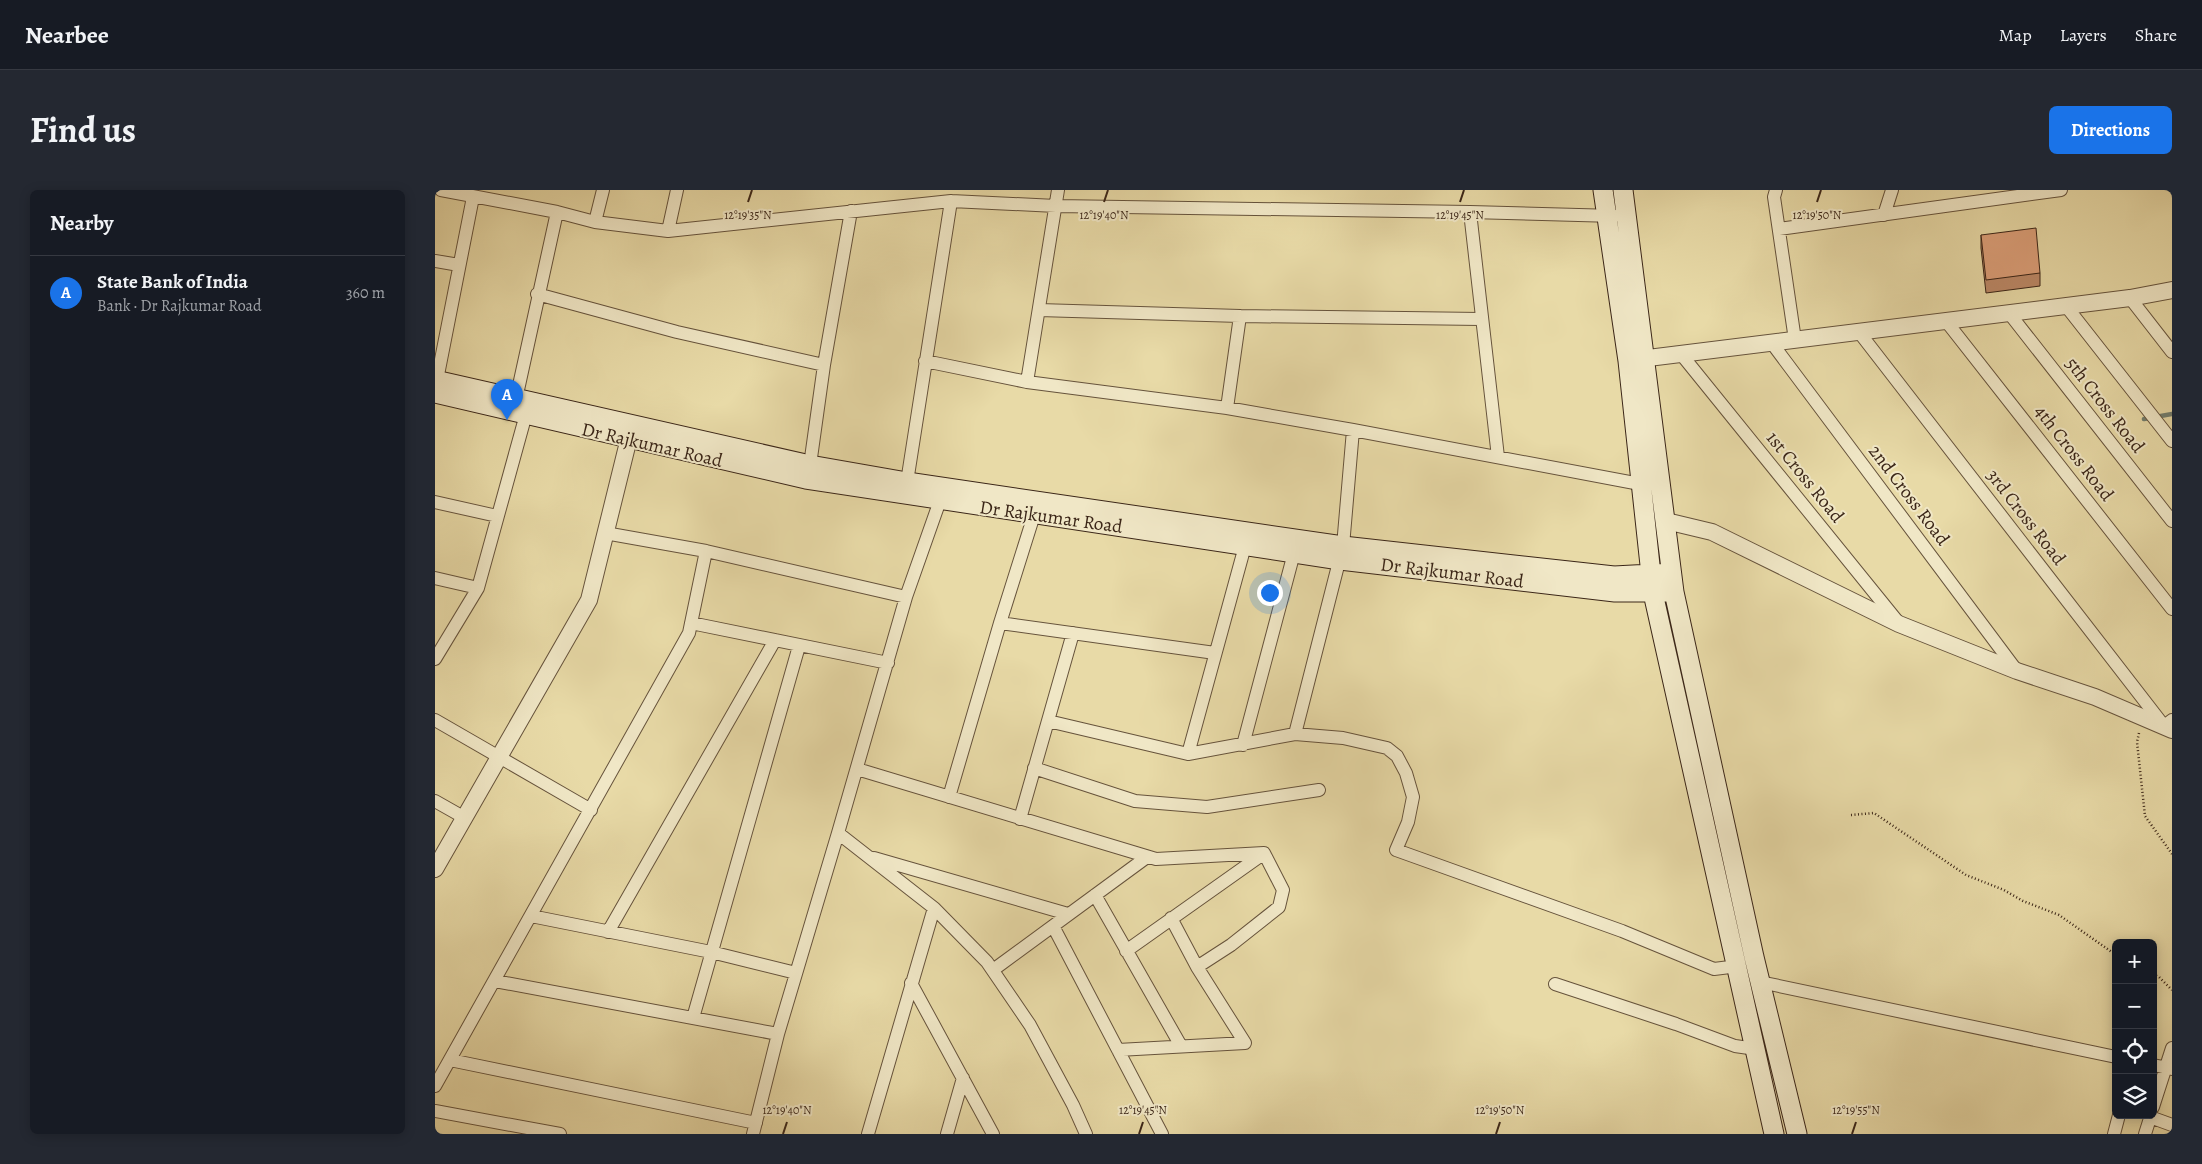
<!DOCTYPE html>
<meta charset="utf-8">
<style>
:root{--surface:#171b24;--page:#242831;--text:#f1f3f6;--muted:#9ea1a6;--line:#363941;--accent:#1a73e8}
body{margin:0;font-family:Alegreya,serif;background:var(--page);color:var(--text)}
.controls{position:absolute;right:15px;bottom:15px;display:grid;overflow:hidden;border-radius:8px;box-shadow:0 2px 12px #0003}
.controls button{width:45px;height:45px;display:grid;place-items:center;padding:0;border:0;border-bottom:1px solid var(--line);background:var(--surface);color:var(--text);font:25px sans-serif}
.you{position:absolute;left:834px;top:402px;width:18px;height:18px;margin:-12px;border:4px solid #fff;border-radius:50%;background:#1a73e8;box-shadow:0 0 0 8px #1a73e833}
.badge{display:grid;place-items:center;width:32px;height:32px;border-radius:50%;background:var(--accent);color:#fff;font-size:16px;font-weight:700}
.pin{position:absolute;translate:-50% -41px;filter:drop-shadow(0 1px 2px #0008)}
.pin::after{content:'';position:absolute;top:26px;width:18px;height:15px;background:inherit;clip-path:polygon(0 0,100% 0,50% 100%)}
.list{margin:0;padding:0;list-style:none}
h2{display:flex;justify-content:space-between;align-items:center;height:65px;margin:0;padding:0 20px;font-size:21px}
h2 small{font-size:16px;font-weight:400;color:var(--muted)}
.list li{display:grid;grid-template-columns:32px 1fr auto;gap:15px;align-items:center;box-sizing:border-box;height:75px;padding:0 20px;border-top:1px solid var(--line)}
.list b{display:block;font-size:19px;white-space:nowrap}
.list p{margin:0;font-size:16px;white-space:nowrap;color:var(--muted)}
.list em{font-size:16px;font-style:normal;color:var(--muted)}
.icon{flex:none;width:28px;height:28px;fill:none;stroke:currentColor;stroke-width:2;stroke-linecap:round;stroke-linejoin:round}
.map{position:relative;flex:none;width:1737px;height:944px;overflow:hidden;border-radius:8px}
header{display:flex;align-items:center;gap:30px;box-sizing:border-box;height:70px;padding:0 25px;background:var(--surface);border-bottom:1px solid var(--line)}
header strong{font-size:24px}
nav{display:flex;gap:28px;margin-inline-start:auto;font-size:18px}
.intro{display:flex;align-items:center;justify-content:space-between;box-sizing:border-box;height:120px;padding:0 30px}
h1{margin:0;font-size:35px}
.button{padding:12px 22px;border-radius:8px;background:var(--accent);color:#fff;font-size:18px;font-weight:700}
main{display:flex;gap:30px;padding:0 30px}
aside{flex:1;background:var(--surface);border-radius:8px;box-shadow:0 2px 12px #0003}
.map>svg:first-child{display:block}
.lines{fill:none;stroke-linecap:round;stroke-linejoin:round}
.stream{stroke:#727f70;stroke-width:4.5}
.minor-casing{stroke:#66533c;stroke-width:14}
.tertiary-casing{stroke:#66533c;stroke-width:18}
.secondary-casing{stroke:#3b2618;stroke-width:21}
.path{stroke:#3b2618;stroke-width:2.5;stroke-dasharray:1 2.5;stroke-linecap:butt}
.minor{stroke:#f0e7c6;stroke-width:12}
.tertiary{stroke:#f0e7c6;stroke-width:16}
.secondary{stroke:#f0e7c6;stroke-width:19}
.wall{fill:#bc8968;stroke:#3b2618}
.building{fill:#db9f79;stroke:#3b2618}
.ticks{fill:none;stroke:#3b2618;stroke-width:2}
.labels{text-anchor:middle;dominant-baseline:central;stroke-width:4;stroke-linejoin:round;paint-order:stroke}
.street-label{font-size:19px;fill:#3b2618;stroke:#f0e7c6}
.ticks-label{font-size:12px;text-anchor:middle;fill:#3b2618;stroke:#f0e7c6;stroke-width:4;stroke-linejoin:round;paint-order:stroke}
</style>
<header>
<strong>Nearbee</strong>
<nav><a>Map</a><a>Layers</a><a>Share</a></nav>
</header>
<div class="intro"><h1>Find us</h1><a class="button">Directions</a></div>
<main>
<aside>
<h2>Nearby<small></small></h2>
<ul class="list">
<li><span class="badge">A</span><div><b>State Bank of India</b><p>Bank · Dr Rajkumar Road</p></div><em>360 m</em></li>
</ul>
</aside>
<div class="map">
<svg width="1737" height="944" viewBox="0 0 1737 944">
<rect width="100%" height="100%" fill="#e8daa7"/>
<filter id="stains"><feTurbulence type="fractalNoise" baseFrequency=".004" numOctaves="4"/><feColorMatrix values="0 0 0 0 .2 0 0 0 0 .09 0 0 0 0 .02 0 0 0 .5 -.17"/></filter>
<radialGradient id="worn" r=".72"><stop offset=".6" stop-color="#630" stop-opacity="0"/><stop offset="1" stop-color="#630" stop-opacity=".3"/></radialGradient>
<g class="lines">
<path class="stream" d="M1709 229 1737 224"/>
<g class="minor-casing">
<path id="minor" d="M6 0 122 22 160 32 233 41 516 11 621 16 1035 22 1180 26
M1341 0 1339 7 1360 150
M1035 22 1063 267
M1449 25 1457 0
M160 32 168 0
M1344 39 1626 0
M233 41 242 0
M0 71 24 75
M102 104 242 142 389 175
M1695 108 1737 162
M1631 116 1737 251
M604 120 805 126 1046 129
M1574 123 1737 331
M1511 131 1737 419
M1424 142 1729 536 1737 530
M1336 152 1582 481
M1246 164 1463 432
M490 171 592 192 792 218 918 240 1205 294
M2 190 38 7
M592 192 623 0
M81 209 122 22
M792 218 805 126
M375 275 389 175 416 21
M472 292 516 11
M0 312 62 326
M170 343 271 361 471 407
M0 388 43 398
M256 433 453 473
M565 433 780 463
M0 469 43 398 93 217
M0 530 156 620
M613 531 753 564 860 544 908 548 952 558 962 566 971 583 978 607 973 632 961 660 1187 741 1279 779 1303 776
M860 544 908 356 918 240
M808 555 859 363
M753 564 810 356
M599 578 700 611 772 617 884 600
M422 579 721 669 829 663
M514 607 565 433 599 325
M0 611 30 628
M585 629 638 443
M403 643 499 718 552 772 595 835 638 915 651 944
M439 668 633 724
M660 705 746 856
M96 726 276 762 361 783
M618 736 727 944
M173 742 340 450
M691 761 828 664
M762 777 796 755 844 717 848 700 829 663
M558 780 712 667
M60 791 343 844
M1325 792 1681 867
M476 793 558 944
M1120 794 1241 834 1300 856 1321 859
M258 828 364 456
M683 860 810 853 762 777 736 728
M15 870 321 933
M1718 875 1737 879
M0 896 254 443 271 361
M1718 917 1737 858
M0 921 125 944
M1715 927 1737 935
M318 944 343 844 403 643 471 407 508 302
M433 944 499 718
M512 944 528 888
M1679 944 1684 925
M1710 944 1716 925"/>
</g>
<g class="tertiary-casing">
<path id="tertiary" d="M1197 170 1695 108 1737 100
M1231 331 1277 342 1464 434 1582 481 1660 507 1737 540
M0 679 154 410 197 236"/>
</g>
<g class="secondary-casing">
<path id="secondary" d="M1168 0 1193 171 1218 403 1339 944
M1188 0 1239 402 1319 767 1362 944
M0 190 375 275 472 292 908 356 1179 386 1236 383
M0 203 371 289 905 370 1180 402H1239"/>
</g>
<path class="path" d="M1704 543 1702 552 1710 626 1737 664
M1416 625 1439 623 1531 685 1569 700 1588 711 1624 725 1681 765
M1718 784 1724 787 1737 800"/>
<use href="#minor" class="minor"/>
<use href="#tertiary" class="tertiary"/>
<use href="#secondary" class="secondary"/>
</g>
<path class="wall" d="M1546 45 1605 83V96L1551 103 1546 58Z"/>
<path class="building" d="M1601 38 1605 83 1551 90 1546 45Z"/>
<path class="ticks" d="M313 12 317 0M669 12 673 0M1025 12 1029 0M1382 12 1386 0M348 944 352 932M704 944 708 932M1061 944 1065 932M1417 944 1421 932"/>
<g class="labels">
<g class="street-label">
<text transform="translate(1670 215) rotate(52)">5th Cross Road</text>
<text transform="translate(217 255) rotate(13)">Dr Rajkumar Road</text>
<text transform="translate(1639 263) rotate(52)">4th Cross Road</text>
<text transform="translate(1370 287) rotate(51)">1st Cross Road</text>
<text transform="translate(1474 305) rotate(53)">2nd Cross Road</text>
<text transform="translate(616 327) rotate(8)">Dr Rajkumar Road</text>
<text transform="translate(1591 327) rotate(52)">3rd Cross Road</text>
<text transform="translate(1017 383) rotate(7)">Dr Rajkumar Road</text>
</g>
</g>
<g class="ticks-label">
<text x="313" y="29">12°19'35"N</text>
<text x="669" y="29">12°19'40"N</text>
<text x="1025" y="29">12°19'45"N</text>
<text x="1382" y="29">12°19'50"N</text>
<text x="352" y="924">12°19'40"N</text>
<text x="708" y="924">12°19'45"N</text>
<text x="1065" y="924">12°19'50"N</text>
<text x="1421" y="924">12°19'55"N</text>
</g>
<rect width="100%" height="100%" filter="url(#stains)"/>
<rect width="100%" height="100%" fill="url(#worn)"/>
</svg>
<div class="controls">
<button>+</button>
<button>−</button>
<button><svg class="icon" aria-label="locate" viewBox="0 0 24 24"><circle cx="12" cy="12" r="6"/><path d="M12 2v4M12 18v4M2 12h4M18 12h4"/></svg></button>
<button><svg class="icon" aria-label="layers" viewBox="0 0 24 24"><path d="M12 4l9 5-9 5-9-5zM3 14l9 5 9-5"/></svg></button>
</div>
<div class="you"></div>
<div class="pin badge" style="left:72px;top:230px">A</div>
</div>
</main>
